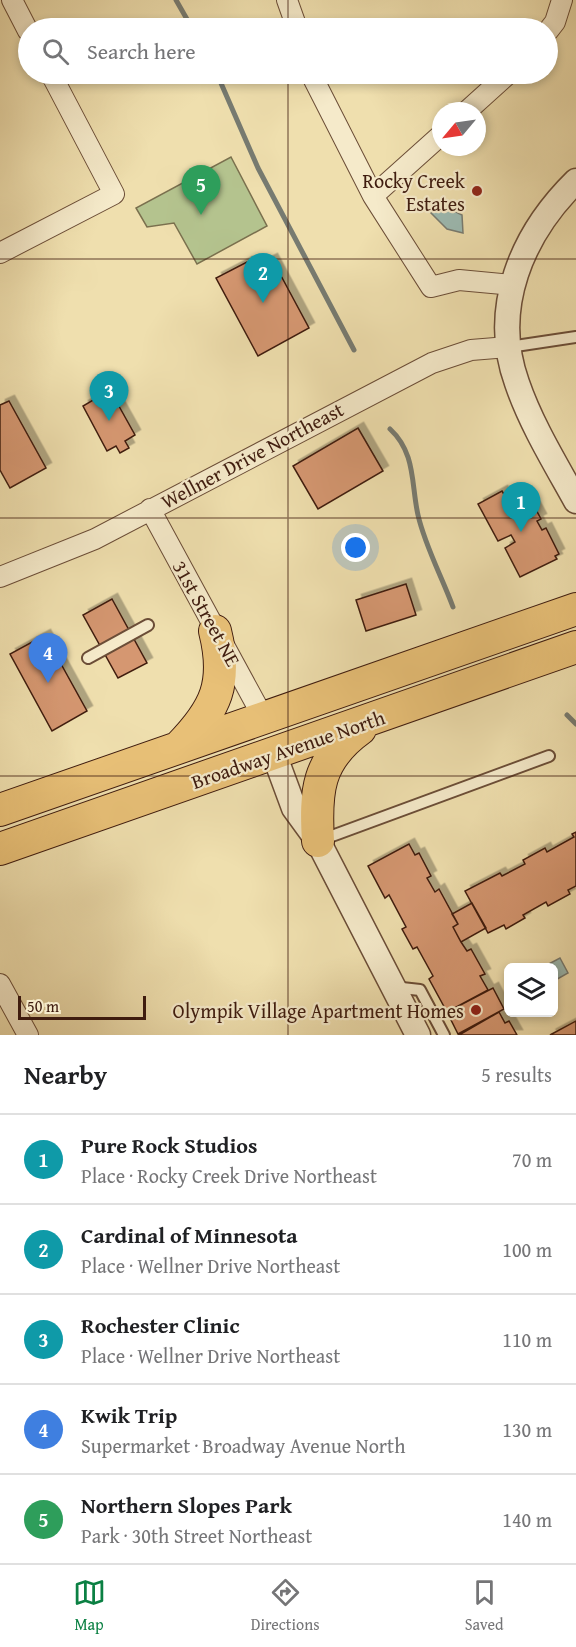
<!DOCTYPE html>
<meta charset="utf-8">
<style>
:root{--surface:#fff;--page:#f2f2f2;--text:#202124;--muted:#757577;--line:#e0e0e0;--accent:#0b8043}
body{margin:0;font-family:"Gentium Book Plus",serif;background:var(--page);color:var(--text)}
.controls{position:absolute;right:18px;bottom:18px;display:grid;overflow:hidden;border-radius:9px;box-shadow:0 3px 9px #0003}
.controls button{width:54px;height:54px;display:grid;place-items:center;padding:0;border:0;border-bottom:2px solid var(--line);background:var(--surface);color:var(--text);font:30px sans-serif}
.compass{position:absolute;left:432px;top:102px;width:54px;height:54px;border-radius:50%;background:var(--surface);box-shadow:0 3px 9px #0003;rotate:241deg}
.scale{position:absolute;left:18px;bottom:15px;width:128px;box-sizing:border-box;padding-left:6px;border:3px solid #3f1c0f;border-top:0;font-size:16px;line-height:21px;white-space:nowrap;color:#3f1c0f;-webkit-text-stroke:4px #f5eaca;paint-order:stroke}
.you{position:absolute;left:356px;top:548px;width:21px;height:21px;margin:-15px;border:4px solid #fff;border-radius:50%;background:#1a73e8;box-shadow:0 0 0 9px #1a73e833}
.badge{display:grid;place-items:center;width:39px;height:39px;border-radius:50%;background:var(--accent);color:#fff;font-size:20px;font-weight:700}
.pin{position:absolute;translate:-50% -50px;filter:drop-shadow(0 2px 3px #0008)}
.pin::after{content:'';position:absolute;top:32px;width:21px;height:18px;background:inherit;clip-path:polygon(0 0,100% 0,50% 100%)}
.list{margin:0;padding:0;list-style:none}
h2{display:flex;justify-content:space-between;align-items:center;height:78px;margin:0;padding:0 24px;font-size:26px}
h2 small{font-size:20px;font-weight:400;color:var(--muted)}
.list li{display:grid;grid-template-columns:39px 1fr auto;gap:18px;align-items:center;box-sizing:border-box;height:90px;padding:0 24px;border-top:2px solid var(--line)}
.list b{display:block;font-size:22px;white-space:nowrap}
.list p{margin:0;font-size:20px;white-space:nowrap;color:var(--muted)}
.list em{font-size:20px;font-style:normal;color:var(--muted)}
.icon{flex:none;width:33px;height:33px;fill:none;stroke:currentColor;stroke-width:2;stroke-linecap:round;stroke-linejoin:round}
.map{position:relative;flex:none;width:576px;height:1035px;overflow:hidden}
.search{position:absolute;background:var(--surface);box-shadow:0 3px 9px #0003;left:18px;right:18px;top:18px;height:66px;display:flex;align-items:center;gap:15px;box-sizing:border-box;padding:0 21px;border-radius:33px;color:var(--muted);font-size:22px}
.sheet{height:528px;background:var(--surface)}
nav{display:flex;justify-content:space-around;align-items:center;box-sizing:border-box;height:84px;border-top:2px solid var(--line);background:var(--surface);font-size:16px;color:var(--muted)}
nav a{display:grid;justify-items:center;gap:3px}
nav .on{color:var(--accent)}
.map>svg:first-child{display:block}
.green{fill:#b4c38e;stroke:#7a704e;stroke-width:1.5}
.water{fill:#9cbbb3;stroke:#777b71;stroke-width:1.5}
.lines{fill:none;stroke-linecap:round;stroke-linejoin:round}
.stream{stroke:#777b71;stroke-width:5}
.building{fill:#d59771;stroke:#3f1c0f;stroke-width:1.5;filter:url(#shadow)}
.service-casing{stroke:#6b4d37;stroke-width:14}
.minor-casing{stroke:#6b4d37;stroke-width:22}
.tertiary-casing{stroke:#6b4d37;stroke-width:27}
.primary-casing{stroke:#3f1c0f;stroke-width:34}
.service{stroke:#f5eaca;stroke-width:10}
.minor{stroke:#f5eaca;stroke-width:20}
.tertiary{stroke:#f5eaca;stroke-width:24}
.primary{stroke:#e8c077;stroke-width:32}
.grid{fill:none;stroke:#3f1c0f;stroke-width:1.5;stroke-opacity:0.55}
.poi-dot{fill:#8f2418;stroke:#f5eaca;stroke-width:2}
.labels{text-anchor:middle;dominant-baseline:central;stroke-width:4.5;stroke-linejoin:round;paint-order:stroke}
.poi-label{font-size:20px;fill:#3f1c0f;stroke:#f5eaca;text-anchor:end}
.street-label{font-size:20px;fill:#3f1c0f;stroke:#f5eaca}
</style>
<div class="map">
<svg width="576" height="1035" viewBox="0 0 576 1035">
<defs>
<filter id="shadow"><feDropShadow dx="5.5" dy="-5.5" stdDeviation="0" flood-color="#0004"/></filter>
</defs>
<rect width="100%" height="100%" fill="#efdfae"/>
<filter id="stains"><feTurbulence type="fractalNoise" baseFrequency=".00333" numOctaves="4"/><feColorMatrix values="0 0 0 0 .2 0 0 0 0 .09 0 0 0 0 .02 0 0 0 .5 -.17"/></filter>
<radialGradient id="worn" r=".72"><stop offset=".6" stop-color="#630" stop-opacity="0"/><stop offset="1" stop-color="#630" stop-opacity=".3"/></radialGradient>
<path class="green" d="M231 157 267 226 197 264 174 223 147 227 136 208Z"/>
<path class="water" d="M440 204 462 215 463 233 447 229 431 213Z
M560 958 568 973 554 981V968L543 967Z"/>
<g class="lines">
<path class="stream" d="M176 0 192 28
M217 74 258 168 354 350
M390 429C416 453 411 484 418 515 425 546 442 577 453 607
M567 715 576 724"/>
</g>
<path class="building" d="M272 259 309 328 258 356 216 278 247 262 251 270Z
M110 390 135 435 125 441 129 448 120 453 116 446 107 451 83 406Z
M9 401 46 468 10 488 0 470V405Z
M358 428 383 471 318 509 293 466Z
M502 491 509 503 527 493 541 519 537 521 542 530 546 528 559 554 555 556 557 559 520 577 505 548 515 542 511 535 498 541 478 504Z
M406 584 416 615 366 631 356 600Z
M112 599 147 663 118 678 83 615Z
M45 635 87 711 52 731 10 654Z
M576 832V886L568 890 570 894 548 906 546 902 523 915 525 918 506 929 504 925 488 933 465 891 500 873 502 876 525 864 523 860 545 848 547 852 574 837 572 834Z
M409 844 415 855 419 853 431 876 427 878 435 892 439 889 458 924 453 927 461 942 467 951 471 949 485 974 480 976 488 990 447 1012 429 979 433 976 417 947 413 949 402 929 406 927 389 895 385 898 368 866Z
M472 903 486 928 461 942 453 927 458 924 452 914Z
M493 988 504 1009 458 1034 447 1012Z
M499 1012 505 1023 509 1021 517 1035H459Z
M576 1021V1035H550Z"/>
<g class="lines">
<g class="service-casing">
<path id="service" d="M509 347 576 337
M88 658 148 625
M321 840 549 756
M393 987 420 990 444 1035"/>
</g>
<g class="minor-casing">
<path id="minor" d="M12 0 28 31
M287 0 297 28
M548 31 555 22 562 0
M311 74 373 196 441 135
M467 111 508 74
M373 196 431 287 459 280 512 285
M0 253 114 194 51 74
M150 509 263 717
M0 577 95 539 432 363 471 350 508 347
M0 984 28 1035"/>
</g>
<g class="tertiary-casing">
<path id="tertiary" d="M576 181C522 234 490 308 517 383 531 424 555 463 576 501
M274 754 294 808 318 841 418 1035"/>
</g>
<g class="primary-casing">
<path id="primary" d="M180 746C216 709 228 683 215 631
M0 810 576 609
M318 841C315 792 317 760 360 729
M0 849 576 647"/>
</g>
<use href="#service" class="service"/>
<use href="#minor" class="minor"/>
<use href="#tertiary" class="tertiary"/>
<use href="#primary" class="primary"/>
</g>
<path class="grid" d="M288 0V28M288 74V1035M0 259H576M0 518H576M0 776H576"/>
<g class="poi-dot">
<circle cx="477" cy="191" r="6"/>
<circle cx="476" cy="1010" r="6"/>
</g>
<g class="labels">
<g class="poi-label">
<text x="465" y="180">Rocky Creek<tspan x="465" dy="23">Estates</tspan></text>
<text x="464" y="1010">Olympik Village Apartment Homes</text>
</g>
<g class="street-label">
<text transform="translate(252 455) rotate(-28)">Wellner Drive Northeast</text>
<text transform="translate(207 613) rotate(61)">31st Street NE</text>
<text transform="translate(288 749) rotate(-19)">Broadway Avenue North</text>
</g>
</g>
<rect width="100%" height="100%" filter="url(#stains)"/>
<rect width="100%" height="100%" fill="url(#worn)"/>
</svg>
<div class="controls">
<button><svg class="icon" aria-label="layers" viewBox="0 0 24 24"><path d="M12 4l9 5-9 5-9-5zM3 14l9 5 9-5"/></svg></button>
</div>
<svg class="compass" viewBox="-18 -18 36 36"><path d="M0-13l5 13h-10z" fill="#e53935"/><path d="M0 13l5-13h-10z" fill="#757577"/></svg>
<div class="scale">50 m</div>
<div class="you"></div>
<div class="pin badge" style="left:521px;top:532px;background:#0f9aa8">1</div>
<div class="pin badge" style="left:263px;top:303px;background:#0f9aa8">2</div>
<div class="pin badge" style="left:109px;top:421px;background:#0f9aa8">3</div>
<div class="pin badge" style="left:48px;top:683px;background:#3f7fe0">4</div>
<div class="pin badge" style="left:201px;top:215px;background:#2e9e5b">5</div>
<div class="search"><svg class="icon" aria-label="search" viewBox="0 0 24 24"><circle cx="10" cy="10" r="6"/><path d="M15 15l6 6"/></svg>Search here</div>
</div>
<section class="sheet">
<h2>Nearby<small>5 results</small></h2>
<ul class="list">
<li><span class="badge" style="background:#0f9aa8">1</span><div><b>Pure Rock Studios</b><p>Place · Rocky Creek Drive Northeast</p></div><em>70 m</em></li>
<li><span class="badge" style="background:#0f9aa8">2</span><div><b>Cardinal of Minnesota</b><p>Place · Wellner Drive Northeast</p></div><em>100 m</em></li>
<li><span class="badge" style="background:#0f9aa8">3</span><div><b>Rochester Clinic</b><p>Place · Wellner Drive Northeast</p></div><em>110 m</em></li>
<li><span class="badge" style="background:#3f7fe0">4</span><div><b>Kwik Trip</b><p>Supermarket · Broadway Avenue North</p></div><em>130 m</em></li>
<li><span class="badge" style="background:#2e9e5b">5</span><div><b>Northern Slopes Park</b><p>Park · 30th Street Northeast</p></div><em>140 m</em></li>
</ul>
</section>
<nav>
<a class="on"><svg class="icon" aria-label="map" viewBox="0 0 24 24"><path d="M3 6l6-2 6 2 6-2v14l-6 2-6-2-6 2zM9 4v14M15 6v14"/></svg>Map</a>
<a><svg class="icon" aria-label="directions" viewBox="0 0 24 24"><path d="M12 3l9 9-9 9-9-9zM9 14v-3h6M13 9l2 2-2 2"/></svg>Directions</a>
<a><svg class="icon" aria-label="saved" viewBox="0 0 24 24"><path d="M7 4h10v16l-5-4-5 4z"/></svg>Saved</a>
</nav>
